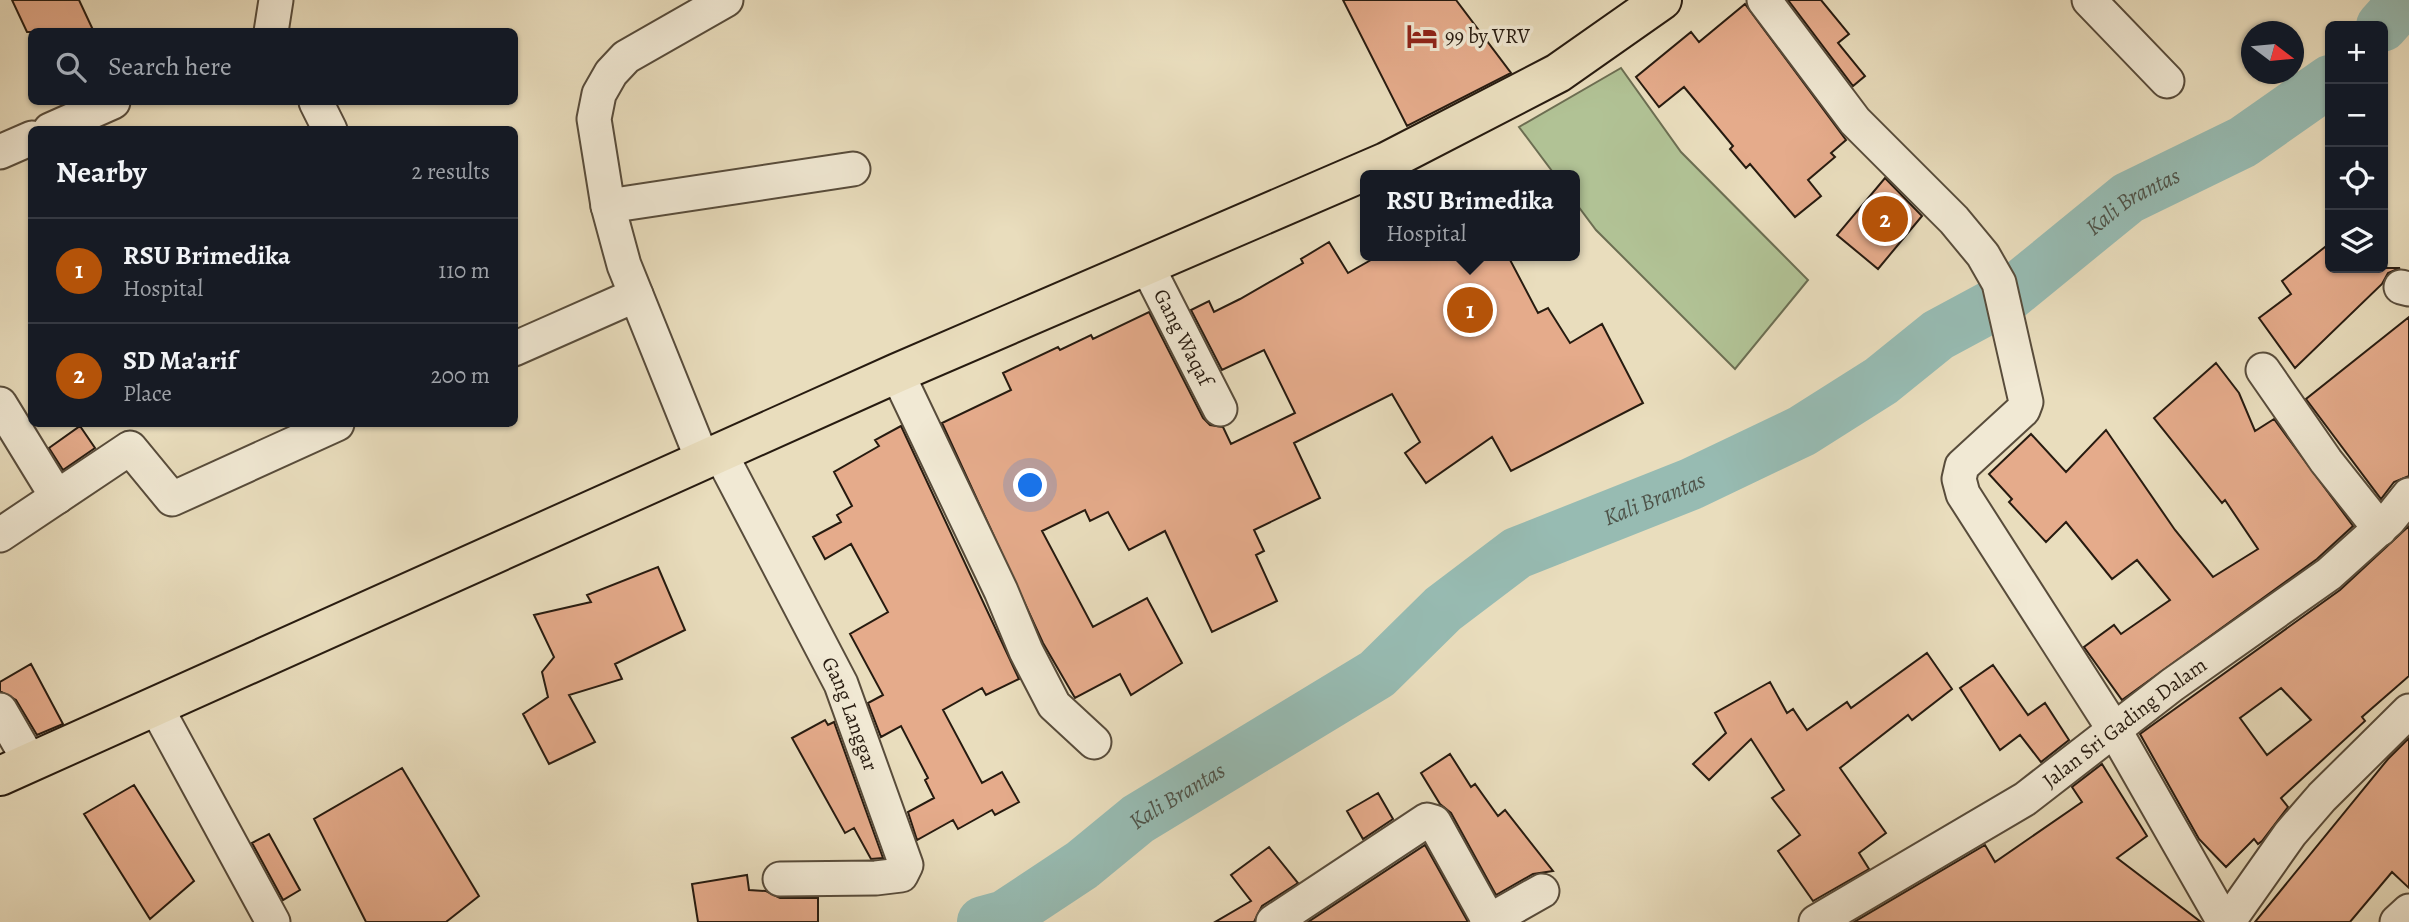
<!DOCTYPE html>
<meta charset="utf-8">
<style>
:root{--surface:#171b24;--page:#242831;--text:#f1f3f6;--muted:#9ea1a6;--line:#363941;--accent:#b45309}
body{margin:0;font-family:Alegreya,serif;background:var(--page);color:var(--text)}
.controls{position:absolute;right:21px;top:21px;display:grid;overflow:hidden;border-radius:10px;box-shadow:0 2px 5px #0004}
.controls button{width:63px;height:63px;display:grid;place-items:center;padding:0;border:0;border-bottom:2px solid var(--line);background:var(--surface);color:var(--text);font:35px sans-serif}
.compass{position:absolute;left:2241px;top:21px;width:63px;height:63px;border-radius:50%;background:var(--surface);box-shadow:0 2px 5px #0004;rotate:106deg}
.you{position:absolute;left:1031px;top:486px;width:24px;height:24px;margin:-18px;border:5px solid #fff;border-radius:50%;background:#1a73e8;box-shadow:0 0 0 10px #1a73e833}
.badge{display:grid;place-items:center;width:46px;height:46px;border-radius:50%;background:var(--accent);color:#fff;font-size:23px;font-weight:700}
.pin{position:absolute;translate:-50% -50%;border:4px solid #fff;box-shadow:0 2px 7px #0006}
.popup{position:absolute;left:1360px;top:170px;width:220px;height:91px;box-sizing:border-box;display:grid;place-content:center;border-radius:10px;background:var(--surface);filter:drop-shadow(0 2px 5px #0005);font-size:23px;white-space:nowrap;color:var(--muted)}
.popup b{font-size:26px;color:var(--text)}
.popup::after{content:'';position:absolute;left:50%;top:100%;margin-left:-14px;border:14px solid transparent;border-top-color:var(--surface)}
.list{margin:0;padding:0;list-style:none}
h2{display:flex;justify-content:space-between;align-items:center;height:91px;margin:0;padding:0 28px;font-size:30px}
h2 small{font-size:23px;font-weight:400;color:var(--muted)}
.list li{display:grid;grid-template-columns:46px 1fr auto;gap:21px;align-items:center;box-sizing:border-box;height:105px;padding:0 28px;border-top:2px solid var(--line)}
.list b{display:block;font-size:26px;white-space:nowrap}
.list p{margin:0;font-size:23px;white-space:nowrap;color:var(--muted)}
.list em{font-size:23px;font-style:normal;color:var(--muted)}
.icon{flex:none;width:38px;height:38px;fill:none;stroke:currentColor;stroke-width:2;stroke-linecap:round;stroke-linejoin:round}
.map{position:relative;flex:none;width:2409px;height:922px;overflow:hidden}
.search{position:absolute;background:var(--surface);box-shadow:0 2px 5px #0004;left:28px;top:28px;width:490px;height:77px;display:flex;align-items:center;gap:18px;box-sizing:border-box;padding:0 24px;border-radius:10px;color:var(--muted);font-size:26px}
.panel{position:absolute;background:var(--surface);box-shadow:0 2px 5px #0004;left:28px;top:126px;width:490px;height:301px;border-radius:10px}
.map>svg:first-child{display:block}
.green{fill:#b1c295;stroke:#6c6e52;stroke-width:2}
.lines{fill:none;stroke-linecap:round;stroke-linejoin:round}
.river{stroke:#97bbb2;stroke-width:52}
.building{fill:#e5ab8b;stroke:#271b10;stroke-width:2;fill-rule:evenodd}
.street-casing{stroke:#584c3b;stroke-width:37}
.primary-casing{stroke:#271b10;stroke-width:42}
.street{stroke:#f1e9d4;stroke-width:33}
.primary{stroke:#e9ddbd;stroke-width:38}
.labels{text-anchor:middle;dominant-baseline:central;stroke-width:7;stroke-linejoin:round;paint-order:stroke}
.poi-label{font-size:21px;fill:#271b10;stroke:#f1e9d4;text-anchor:start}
.street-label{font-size:21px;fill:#271b10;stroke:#f1e9d4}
.water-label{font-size:23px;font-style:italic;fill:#4e5349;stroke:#f1e9d4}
</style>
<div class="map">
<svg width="2409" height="922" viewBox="0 0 2409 922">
<rect width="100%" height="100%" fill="#e9ddbd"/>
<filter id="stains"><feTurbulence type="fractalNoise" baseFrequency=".00286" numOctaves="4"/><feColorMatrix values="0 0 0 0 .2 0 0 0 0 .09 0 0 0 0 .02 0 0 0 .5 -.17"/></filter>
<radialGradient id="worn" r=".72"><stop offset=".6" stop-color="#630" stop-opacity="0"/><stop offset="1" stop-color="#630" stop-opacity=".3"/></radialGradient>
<path class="green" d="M1621 68 1681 152 1808 280 1735 369 1596 230 1575 202V175H1555L1519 127Z"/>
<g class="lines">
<g class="river">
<path d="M2382 26 2405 0"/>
<path id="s1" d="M983 922 1005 916 1082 865 1138 819 1377 674 1443 609 1517 553 1691 484 1802 431 1881 381 1938 335 2003 300 2128 198 2243 142 2330 81"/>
</g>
</g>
<path class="building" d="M12 0H79L94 32H27Z
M1343 0H1456L1511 73 1407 126Z
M1788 0H1821L1849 34 1838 43 1865 76 1853 86Z
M1745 4 1846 140 1831 153 1835 157 1808 180 1821 196 1795 217 1750 164 1746 168 1730 149 1733 146 1684 87 1659 107 1636 77 1691 32 1699 42Z
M1885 178 1922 216 1878 269 1837 235Z
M1329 242 1348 273 1378 256H1508L1538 313 1548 308 1570 343 1602 324 1643 403 1511 471 1492 437 1426 483 1405 453 1420 442 1392 394 1294 443 1320 498 1254 530 1264 551 1256 555 1277 601 1212 632 1165 531 1129 550 1108 512 1090 521 1085 510 1042 531 1093 627 1147 598 1182 663 1131 695 1120 674 1075 698 1043 643 942 423 1011 390 1003 373 1058 347 1060 350 1091 335 1093 339 1149 312 1203 418 1210 425 1223 427 1231 444 1295 413 1264 350 1222 370 1191 310 1209 301 1214 312 1240 299 1303 263 1301 259Z
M2330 243V268H2400L2388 273 2382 284 2295 368 2259 318 2291 294 2282 281Z
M2409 317V476L2394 482 2381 499 2306 399Z
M2216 363 2239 393 2255 431 2274 419 2353 526 2317 559 2122 700 2084 647 2114 625 2121 634 2170 600 2137 560 2112 579 2066 522 2046 542 2009 502 2012 499 1989 474 2031 434 2066 472 2106 430 2175 530 2213 577 2258 549 2225 500 2222 503 2154 418Z
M80 426 95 448 63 470 49 448Z
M901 426 1019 679 986 695 982 688 943 710 982 783 1002 772 1019 802 995 815 992 810 958 829 953 820 917 840 908 812 934 798 925 780 928 778 901 726 881 737 868 703 883 695 850 634 888 612 851 544 825 559 813 537 841 522 837 515 852 506 834 472 879 446 875 440Z
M2409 526V676L2362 717 2365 721 2281 798 2288 807 2262 841 2258 844 2254 839 2226 867 2199 839 2140 734 2340 590ZM2281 688 2311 720 2267 755 2240 718Z
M658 567 685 630 615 664 622 679 569 695 595 742 549 764 523 714 548 697 542 672 554 657 534 615 591 602 587 595Z
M1927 653 1952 689 1912 720 1908 715 1840 768 1886 833 1859 853 1869 869 1813 901 1778 851 1800 835 1772 798 1784 790 1751 739 1709 780 1693 764 1726 733 1715 713 1770 682 1787 713 1793 709 1807 730 1847 702 1851 708Z
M31 664 63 724 37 735 16 700 0 691V682Z
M1993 665 2028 715 2045 703 2069 740 2041 762 2020 735 2000 750 1960 688Z
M825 720 828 725 834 722 883 858 871 859 854 828 845 833 792 738Z
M2409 738V888L2392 872 2350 922H2255L2388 759Z
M1450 754 1471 787 1475 784 1498 816 1505 810 1553 871 1533 874 1496 895 1451 813 1440 804 1421 773Z
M2102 764 2147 836 2117 858 2201 922H1854L1985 845 1995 862 2082 802 2072 787Z
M402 768 479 896 446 922H366L314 819Z
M134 785 194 881 150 919 84 814Z
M1378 793 1393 819 1363 839 1347 811Z
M269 834 300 890 283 900 252 843Z
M1425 845 1468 922H1308Z
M1269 847 1298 883 1262 906 1254 922H1215L1251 901 1231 875Z
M747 875 749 890 766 891 780 898H818V922H698L692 884Z"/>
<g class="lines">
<g class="street-casing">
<g id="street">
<path d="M1764 0 1855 121 1954 220 1983 255 1999 283 2026 402 2023 410 1962 466 1959 479 1963 494 2115 731 2224 922"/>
<path d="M2089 0 2167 81"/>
<path d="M271 32 276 0"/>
<path d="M316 102 330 130"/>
<path d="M50 130 113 102"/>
<path d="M0 152 32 138"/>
<path d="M608 206 853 169"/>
<path id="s2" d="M1146 264 1220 409"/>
<path d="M2401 287 2409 289"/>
<path d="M514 349 636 295"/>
<path d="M2263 370 2326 461 2380 529"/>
<path d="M897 373 1001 591 1026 651 1054 705 1094 742"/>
<path d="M0 404 57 497"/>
<path id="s3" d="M720 453 841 684 906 865 901 875 876 878 780 879"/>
<path d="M703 461 624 265 608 206 594 119 599 94 611 73 626 57 726 0"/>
<path d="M0 535 130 448 172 499 337 424"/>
<path d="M156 707 273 922"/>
<path d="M0 710 30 762"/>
<path d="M1273 922 1427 820 1434 822 1489 921"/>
<path d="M1487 922 1542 891"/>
<path id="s4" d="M1816 922 2025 799 2172 685 2329 574 2389 520 2409 495"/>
<path d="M2228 922 2290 834 2322 797 2409 711"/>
<path d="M2397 922 2409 911"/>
</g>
</g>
<g class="primary-casing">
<path id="primary" d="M0 776 897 373 1386 162 1558 73 1662 0"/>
</g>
<use href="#street" class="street"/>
<use href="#primary" class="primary"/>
</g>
<defs>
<g id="hotel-bare" transform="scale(2.415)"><path d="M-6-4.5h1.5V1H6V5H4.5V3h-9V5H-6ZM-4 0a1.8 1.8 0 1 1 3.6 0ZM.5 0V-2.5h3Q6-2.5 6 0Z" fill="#8f2418" stroke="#f1e9d4" stroke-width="2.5" paint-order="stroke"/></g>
</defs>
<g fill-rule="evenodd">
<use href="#hotel-bare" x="1422" y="36"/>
</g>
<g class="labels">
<g class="poi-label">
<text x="1445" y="36">99 by VRV</text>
</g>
<g class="street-label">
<text stroke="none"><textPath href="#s2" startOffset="82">Gang Waqaf</textPath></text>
<text stroke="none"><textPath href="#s3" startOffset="292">Gang Langgar</textPath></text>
<text stroke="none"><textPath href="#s4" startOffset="368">Jalan Sri Gading Dalam</textPath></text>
</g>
<g class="water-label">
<text stroke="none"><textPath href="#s1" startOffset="1367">Kali Brantas</textPath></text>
<text stroke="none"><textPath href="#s1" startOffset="800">Kali Brantas</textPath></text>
<text stroke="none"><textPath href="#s1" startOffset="233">Kali Brantas</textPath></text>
</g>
</g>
<rect width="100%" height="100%" filter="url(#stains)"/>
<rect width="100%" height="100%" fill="url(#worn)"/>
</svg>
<div class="controls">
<button>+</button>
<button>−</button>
<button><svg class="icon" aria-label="locate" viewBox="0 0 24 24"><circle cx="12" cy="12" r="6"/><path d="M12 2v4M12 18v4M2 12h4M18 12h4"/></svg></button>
<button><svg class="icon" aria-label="layers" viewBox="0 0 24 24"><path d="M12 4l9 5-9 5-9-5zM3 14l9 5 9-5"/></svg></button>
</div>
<svg class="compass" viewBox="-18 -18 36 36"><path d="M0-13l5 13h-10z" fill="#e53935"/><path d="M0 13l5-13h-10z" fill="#9ea1a6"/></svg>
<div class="you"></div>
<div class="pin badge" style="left:1470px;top:310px">1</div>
<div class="popup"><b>RSU Brimedika</b>Hospital</div>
<div class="pin badge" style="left:1885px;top:219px">2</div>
<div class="search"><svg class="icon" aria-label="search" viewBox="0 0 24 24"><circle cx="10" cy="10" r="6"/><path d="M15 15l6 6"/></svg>Search here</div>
<section class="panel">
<h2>Nearby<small>2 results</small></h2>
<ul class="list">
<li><span class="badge">1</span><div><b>RSU Brimedika</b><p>Hospital</p></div><em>110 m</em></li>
<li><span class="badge">2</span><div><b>SD Ma'arif</b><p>Place</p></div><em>200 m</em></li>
</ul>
</section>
</div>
